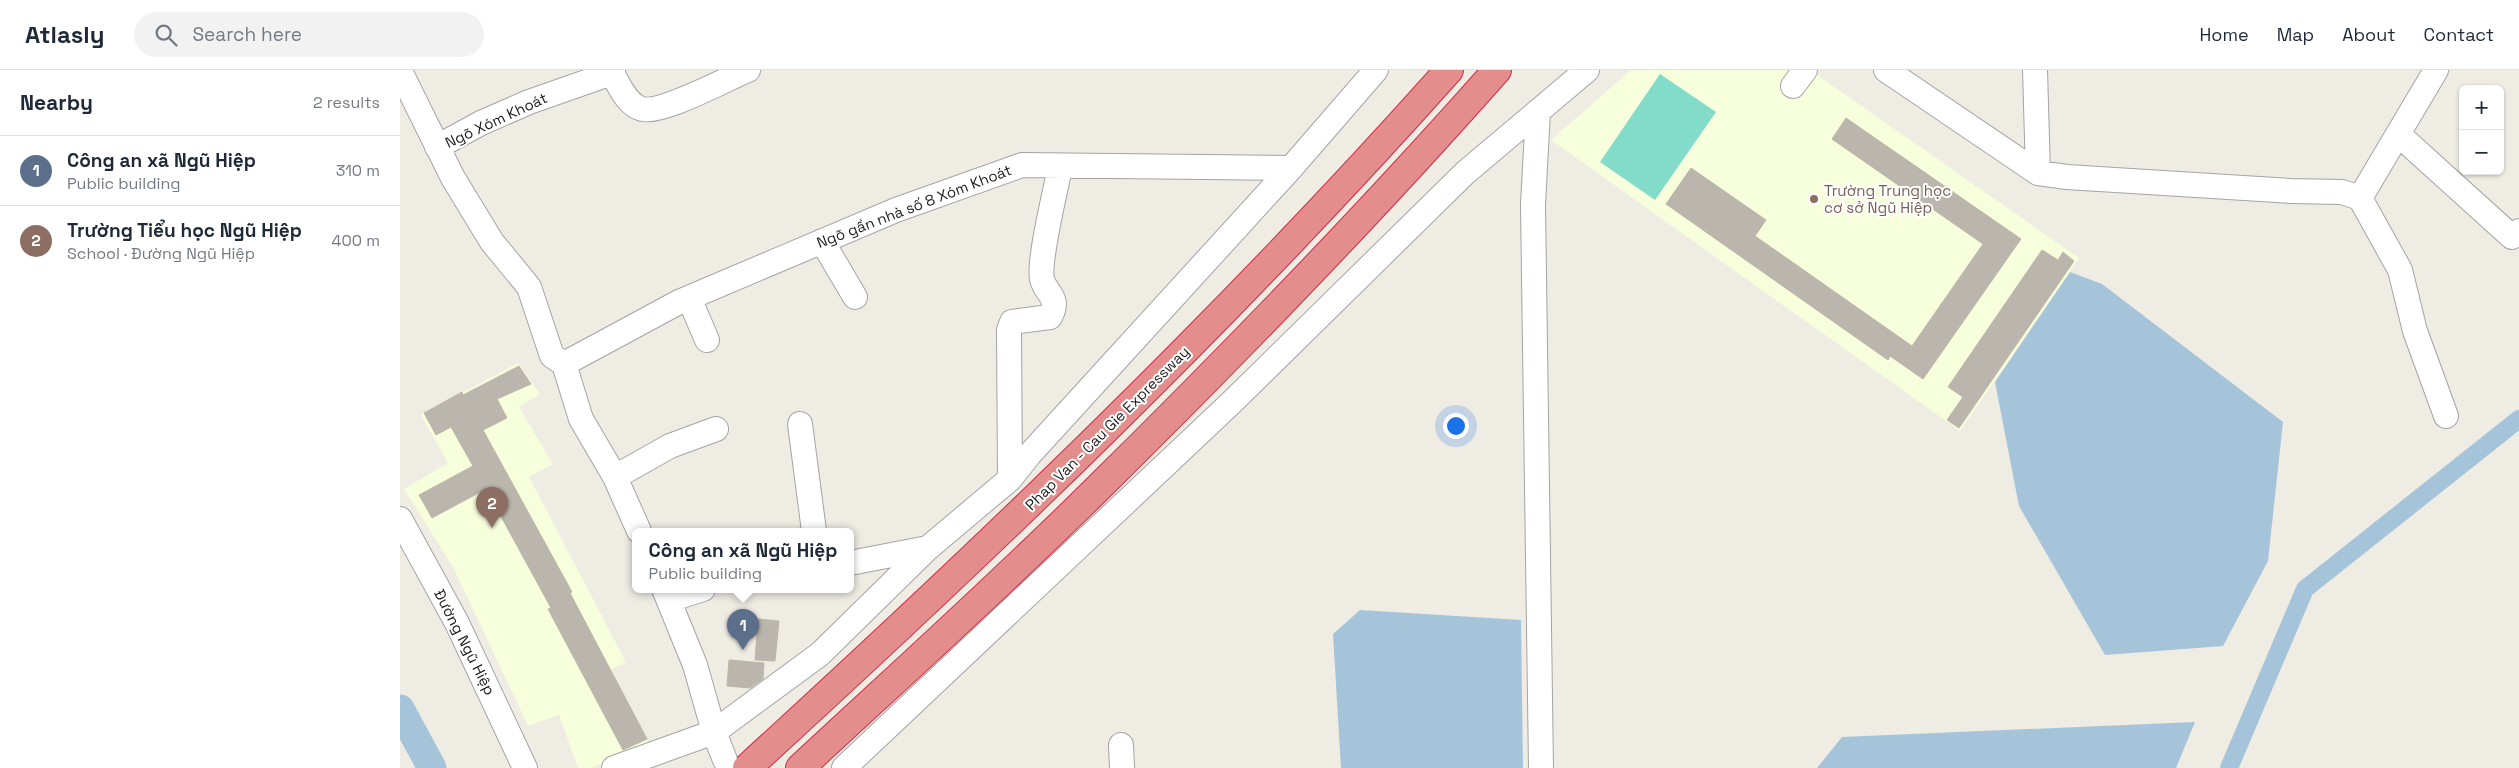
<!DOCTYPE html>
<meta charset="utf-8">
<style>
:root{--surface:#fff;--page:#f2f2f3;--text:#1f2937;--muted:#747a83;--line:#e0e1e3;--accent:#c32b07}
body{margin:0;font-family:"Space Grotesk",sans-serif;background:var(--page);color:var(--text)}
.controls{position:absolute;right:15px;top:15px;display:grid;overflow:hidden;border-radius:8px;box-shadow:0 1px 4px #0004}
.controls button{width:45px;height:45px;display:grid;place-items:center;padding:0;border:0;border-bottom:1px solid var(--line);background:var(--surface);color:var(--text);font:25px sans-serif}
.you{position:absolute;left:1055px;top:355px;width:18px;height:18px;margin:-12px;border:4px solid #fff;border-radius:50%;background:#1a73e8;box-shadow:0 0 0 8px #1a73e833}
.badge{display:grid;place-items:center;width:32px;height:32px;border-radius:50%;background:var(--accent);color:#fff;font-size:16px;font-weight:700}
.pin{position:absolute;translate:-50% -41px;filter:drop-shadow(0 1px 2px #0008)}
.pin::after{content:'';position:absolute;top:26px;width:18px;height:15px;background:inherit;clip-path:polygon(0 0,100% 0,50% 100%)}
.popup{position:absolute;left:232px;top:458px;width:222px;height:65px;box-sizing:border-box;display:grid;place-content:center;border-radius:8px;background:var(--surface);filter:drop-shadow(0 1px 4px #0005);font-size:16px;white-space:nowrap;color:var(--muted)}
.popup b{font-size:19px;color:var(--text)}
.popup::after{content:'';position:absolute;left:50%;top:100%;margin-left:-10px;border:10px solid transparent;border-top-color:var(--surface)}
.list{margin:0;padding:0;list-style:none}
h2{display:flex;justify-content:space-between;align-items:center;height:65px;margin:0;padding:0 20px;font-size:21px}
h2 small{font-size:16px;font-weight:400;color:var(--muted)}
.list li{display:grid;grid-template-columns:32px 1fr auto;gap:15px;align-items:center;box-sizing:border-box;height:70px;padding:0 20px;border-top:1px solid var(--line)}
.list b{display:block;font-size:19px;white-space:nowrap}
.list p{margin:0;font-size:16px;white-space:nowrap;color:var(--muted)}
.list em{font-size:16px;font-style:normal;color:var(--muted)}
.icon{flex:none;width:28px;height:28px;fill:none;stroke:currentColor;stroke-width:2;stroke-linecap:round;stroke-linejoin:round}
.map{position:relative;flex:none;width:2119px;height:698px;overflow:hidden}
header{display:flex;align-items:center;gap:30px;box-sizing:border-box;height:70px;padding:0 25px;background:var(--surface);border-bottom:1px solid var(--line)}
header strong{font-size:24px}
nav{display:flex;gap:28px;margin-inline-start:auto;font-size:18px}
.search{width:350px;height:45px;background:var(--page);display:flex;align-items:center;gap:12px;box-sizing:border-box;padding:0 18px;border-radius:28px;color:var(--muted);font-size:19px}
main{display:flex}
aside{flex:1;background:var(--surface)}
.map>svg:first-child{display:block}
.education{fill:#f7fedc}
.pitch{fill:#83dbca}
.water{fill:#a5c4da}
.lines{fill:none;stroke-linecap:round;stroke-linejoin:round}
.canal{stroke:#a5c4da;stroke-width:18}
.river{stroke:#a5c4da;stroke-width:29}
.building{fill:#bab5ad;stroke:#bfb6a6}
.minor-casing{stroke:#a4a4a4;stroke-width:26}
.highway-casing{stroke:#d22a43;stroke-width:30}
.minor{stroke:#fff;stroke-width:24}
.highway{stroke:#e38d8d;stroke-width:28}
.education-dot{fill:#8d6e63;stroke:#fff;stroke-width:2}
.labels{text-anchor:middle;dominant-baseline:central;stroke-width:4;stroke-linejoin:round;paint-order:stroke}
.street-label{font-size:15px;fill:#1d1d1d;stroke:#fff}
.education-label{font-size:15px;fill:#785e54;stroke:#fff;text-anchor:start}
</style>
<header>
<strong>Atlasly</strong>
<div class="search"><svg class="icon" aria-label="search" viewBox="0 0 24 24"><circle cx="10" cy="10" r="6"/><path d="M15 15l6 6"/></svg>Search here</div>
<nav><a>Home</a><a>Map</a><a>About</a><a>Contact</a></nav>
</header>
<main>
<aside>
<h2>Nearby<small>2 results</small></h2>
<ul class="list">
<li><span class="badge" style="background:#5c6f8a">1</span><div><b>Công an xã Ngũ Hiệp</b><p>Public building</p></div><em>310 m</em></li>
<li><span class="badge" style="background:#8d6e63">2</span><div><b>Trường Tiểu học Ngũ Hiệp</b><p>School · Đường Ngũ Hiệp</p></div><em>400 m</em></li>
</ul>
</aside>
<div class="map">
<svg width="2119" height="698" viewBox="0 0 2119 698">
<rect width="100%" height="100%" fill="#eeece3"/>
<path class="education" d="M1231 0H1410L1679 188 1560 361 1151 70Z
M118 293 140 324 119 337 153 394 129 407 226 592 211 600 249 674 191 698H178L159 645 128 656 53 497 4 419 48 393 21 345Z"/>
<path class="pitch" d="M1260 4 1316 42 1255 130 1200 92Z"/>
<path class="water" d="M1670 202 1702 214 1883 352 1868 491 1823 576 1705 585 1619 436 1595 312Z
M960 540 1121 550 1123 698H941L933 564Z
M1795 652 1776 698H1417L1442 667Z"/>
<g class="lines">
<path class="canal" d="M1829 698 1905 519 2119 349"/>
<path class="river" d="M0 639 32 698"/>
</g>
<path class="building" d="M1446 48 1621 169 1523 309 1490 286 1488 290 1266 134 1291 98 1366 150 1355 166 1512 276 1583 174 1432 69Z
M1642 180 1658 190 1663 182 1674 191 1559 358 1547 350 1563 327 1548 317Z
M119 296 131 314 97 329 107 348 83 360 172 522 170 523 247 669 223 680 148 539 151 538 86 419 32 448 19 425 73 396 51 357 36 365 24 343 62 322 63 325Z
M358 549 379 551 375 591 355 590Z
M329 590 364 593 363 609 350 618 327 616Z"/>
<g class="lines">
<g class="minor-casing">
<path id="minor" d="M1486 0 1638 103 1667 107 1891 121 1942 122 1960 128 2000 200 2015 261 2046 346
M1635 0 1638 103
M0 1 53 108 92 172 129 217 152 286 164 294 181 349 215 407 239 461
M212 3C219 15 227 35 242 39 262 44 326 9 348 0
M1393 16 1405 0
M1138 41 1133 135 1141 698
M1998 64 2112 167 2119 161
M37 77 81 53 129 32 212 3 213 0
M1960 128 2036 0
M422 171 455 227
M289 228 307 270
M164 294 279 232 496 140 622 95 891 98
M400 354 414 461
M215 407 270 376 316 359
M610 409 609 260 612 252 650 247C661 227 646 225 642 209 638 191 656 119 660 97
M0 449 57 553 125 698
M450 493 528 478
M264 519 295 595 314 662 325 690
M269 530 303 519
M721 675 722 698
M214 698 314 662 420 584 528 478 610 409 629 385 891 98 976 0
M444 698 832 332 1065 103 1187 0"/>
</g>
<g class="highway-casing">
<path id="highway" d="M347 698C591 475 829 247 1049 0
M400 698C498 607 598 517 693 423 832 286 968 146 1097 0"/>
</g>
<use href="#minor" class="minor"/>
<use href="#highway" class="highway"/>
</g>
<circle class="education-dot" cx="1414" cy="129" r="5"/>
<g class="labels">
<g class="street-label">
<text transform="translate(96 50) rotate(-25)">Ngõ Xóm Khoát</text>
<text transform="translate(514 136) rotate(-21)">Ngõ gần nhà số 8 Xóm Khoát</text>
<text transform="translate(707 358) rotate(-45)">Phap Van - Cau Gie Expressway</text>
<text transform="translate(65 572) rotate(63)">Đường Ngũ Hiệp</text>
</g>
<g class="education-label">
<text x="1424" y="120">Trường Trung học<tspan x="1424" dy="17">cơ sở Ngũ Hiệp</tspan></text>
</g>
</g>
</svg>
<div class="controls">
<button>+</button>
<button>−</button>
</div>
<div class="you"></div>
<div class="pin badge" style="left:343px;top:580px;background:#5c6f8a">1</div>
<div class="popup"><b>Công an xã Ngũ Hiệp</b>Public building</div>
<div class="pin badge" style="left:92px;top:458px;background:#8d6e63">2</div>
</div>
</main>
